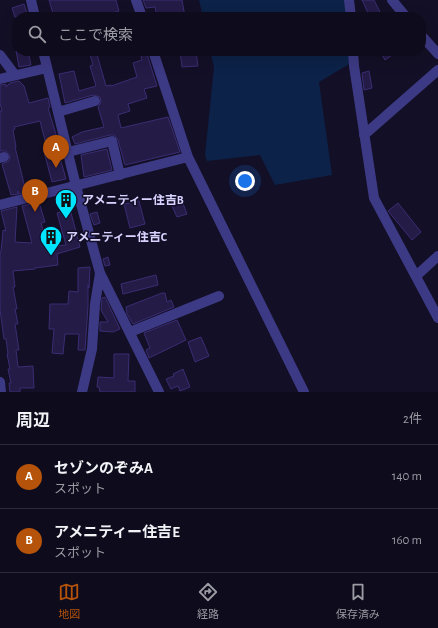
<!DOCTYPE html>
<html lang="ja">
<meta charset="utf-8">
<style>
:root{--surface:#0e0b1c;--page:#1c1929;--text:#f1f3f6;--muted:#9b9ba3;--line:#2e2b3b;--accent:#b45309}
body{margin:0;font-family:"Alegreya Sans","Noto Sans JP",sans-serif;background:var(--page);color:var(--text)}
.you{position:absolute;left:245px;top:181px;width:14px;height:14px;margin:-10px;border:3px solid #fff;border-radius:50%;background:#1a73e8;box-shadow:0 0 0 6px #1a73e833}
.badge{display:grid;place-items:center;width:26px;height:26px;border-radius:50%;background:var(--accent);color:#fff;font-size:13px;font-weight:700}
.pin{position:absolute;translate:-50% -33px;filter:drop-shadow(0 1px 2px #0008)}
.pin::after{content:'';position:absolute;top:21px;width:14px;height:12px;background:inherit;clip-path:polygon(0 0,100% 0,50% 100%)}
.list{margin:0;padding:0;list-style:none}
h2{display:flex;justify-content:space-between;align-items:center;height:52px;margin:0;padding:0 16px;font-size:17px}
h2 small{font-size:13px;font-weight:400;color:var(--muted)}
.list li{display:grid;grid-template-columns:26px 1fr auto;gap:12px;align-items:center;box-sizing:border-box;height:64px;padding:0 16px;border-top:1px solid var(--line)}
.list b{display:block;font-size:15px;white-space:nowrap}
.list p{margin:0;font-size:13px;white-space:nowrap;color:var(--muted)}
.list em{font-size:13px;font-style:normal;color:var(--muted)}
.icon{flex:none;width:22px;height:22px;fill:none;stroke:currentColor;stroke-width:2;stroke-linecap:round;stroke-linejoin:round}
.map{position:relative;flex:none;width:438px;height:392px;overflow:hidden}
.search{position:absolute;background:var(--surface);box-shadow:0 4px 16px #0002;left:12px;right:12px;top:12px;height:44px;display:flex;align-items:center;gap:10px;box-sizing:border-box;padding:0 14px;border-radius:16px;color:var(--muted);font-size:15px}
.sheet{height:180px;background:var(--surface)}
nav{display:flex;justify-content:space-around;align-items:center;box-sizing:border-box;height:56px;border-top:1px solid var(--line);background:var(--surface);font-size:11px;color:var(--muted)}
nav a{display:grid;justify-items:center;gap:2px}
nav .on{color:var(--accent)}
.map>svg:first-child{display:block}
.water{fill:#0c2248}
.building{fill:#241b47;stroke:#3b2d73}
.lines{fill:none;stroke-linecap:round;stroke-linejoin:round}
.street{stroke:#3d3a85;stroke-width:10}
.labels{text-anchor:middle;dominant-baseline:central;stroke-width:3;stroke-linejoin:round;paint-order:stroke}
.poi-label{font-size:12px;font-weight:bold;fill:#d9d4ff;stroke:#130f26;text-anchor:start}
</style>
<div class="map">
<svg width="438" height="392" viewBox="0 0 438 392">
<rect width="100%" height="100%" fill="#130f26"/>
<path class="water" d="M199 0H346L348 17H203Z
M210 51H351V63L319 82 332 175 275 185 260 155 207 161 205 155 214 67Z"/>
<path class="building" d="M49 0H116L119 11 108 14 109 17H54Z
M143 0H182L185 17H157L155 7 146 8Z
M362 0H374L380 12 370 17Z
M24 4 28 17H15L12 8Z
M16 51H28L31 65 19 67Z
M89 51H96L106 86 111 85V86L137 77 133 63 142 60 141 56 147 54 157 86 144 89 147 98 128 104 130 111 118 115 121 128 168 117 180 152 125 165 118 140 114 135H110L75 144 72 137 82 132 104 127 98 107 101 102 100 97 93 95 65 103 59 74 74 71 79 91 96 86 90 66 93 65Z
M180 51H196L198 66 182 67Z
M380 51H398L385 60Z
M369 71 372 88 364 90 362 73Z
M19 81 24 86 29 103 48 98 50 107 48 108 58 141 46 144 40 121 14 127 15 129 13 130 16 147H15L26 192 18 194V191V194L11 195 2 164 9 161 10 156 6 151H0V111H2L0 103V85L6 84V87L10 83Z
M52 145 56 155 59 154 66 179 52 182 43 148Z
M107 149 112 170 84 177 81 155Z
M139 201 145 224 130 228 124 204Z
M182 201 187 214 177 217 172 206Z
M39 202 45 222 41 223 48 247 66 245 57 213 70 209 80 247 57 254 58 265 35 268V269L13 271 15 287H13L17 309H15L18 324H15L19 350H16L18 367 33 366 34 388H20V392H10L9 383H11L8 369H10L7 354H8L6 339H4L0 310V252H1L3 230 6 231 1 211 17 207 15 242 32 243 22 206Z
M398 203 421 232 412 240 388 211Z
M97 212 100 223 94 225 90 214Z
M108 257 110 265 105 266 103 259Z
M90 267 89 288 88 285V306L85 350H78L79 334H65L63 354 52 353 54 329H49L50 304H68L69 291 78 292V268Z
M156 275 158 285 123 294 121 284Z
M162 293H165L167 302 171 300 174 307 133 324 127 314 126 307Z
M105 297 120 329 113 332 100 331V322H108L101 310 102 298Z
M177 320 186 340 149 358 146 350 150 348 144 333Z
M201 337 209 356 195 362 188 342Z
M114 354H129L128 381H135V392H100L99 387H97L98 377 114 378Z
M183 369 190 387 180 391 178 386 171 389 166 379 174 376 173 374Z"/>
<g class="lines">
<path class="street" d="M31 0 35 17
M136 0 142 17
M349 0 351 17
M392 0 406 17
M421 35 438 54
M43 51 76 186 100 273 159 392
M153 51 188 157 304 392
M353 51 354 66 374 198 438 318
M0 55 15 75
M0 79 47 68
M58 112 95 101
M364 135 438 70
M68 152 112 141 120 175
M0 158 4 157
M0 205 188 157
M416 276 438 256
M130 332 219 296
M0 382 1 392
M82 392 92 349 95 304 100 273"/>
</g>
<defs>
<g id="building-pin" transform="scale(1.15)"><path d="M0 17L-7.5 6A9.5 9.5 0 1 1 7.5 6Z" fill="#00e5ff" stroke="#130f26"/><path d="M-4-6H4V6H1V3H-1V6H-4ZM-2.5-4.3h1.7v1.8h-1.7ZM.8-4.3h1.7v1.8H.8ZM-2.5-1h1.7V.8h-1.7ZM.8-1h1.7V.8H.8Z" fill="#111"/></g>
</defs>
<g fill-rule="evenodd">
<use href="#building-pin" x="66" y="200"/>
<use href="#building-pin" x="51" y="237"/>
</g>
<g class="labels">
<g class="poi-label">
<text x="82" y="200">アメニティー住吉B</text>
<text x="66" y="237">アメニティー住吉C</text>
</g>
</g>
</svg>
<div class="you"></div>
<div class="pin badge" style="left:56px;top:168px">A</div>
<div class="pin badge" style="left:35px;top:212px">B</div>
<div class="search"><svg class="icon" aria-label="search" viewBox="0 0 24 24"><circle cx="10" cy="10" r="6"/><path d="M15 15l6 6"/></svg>ここで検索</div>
</div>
<section class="sheet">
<h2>周辺<small>2件</small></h2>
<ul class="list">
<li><span class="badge">A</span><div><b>セゾンのぞみA</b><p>スポット</p></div><em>140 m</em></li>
<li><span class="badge">B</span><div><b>アメニティー住吉E</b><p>スポット</p></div><em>160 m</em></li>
</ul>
</section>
<nav>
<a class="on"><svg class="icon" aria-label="map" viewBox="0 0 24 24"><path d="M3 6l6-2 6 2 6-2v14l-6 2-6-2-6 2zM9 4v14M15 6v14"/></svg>地図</a>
<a><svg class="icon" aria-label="directions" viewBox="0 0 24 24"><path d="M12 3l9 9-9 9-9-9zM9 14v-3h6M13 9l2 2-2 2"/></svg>経路</a>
<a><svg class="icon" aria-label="saved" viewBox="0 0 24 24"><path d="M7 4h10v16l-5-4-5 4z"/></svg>保存済み</a>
</nav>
